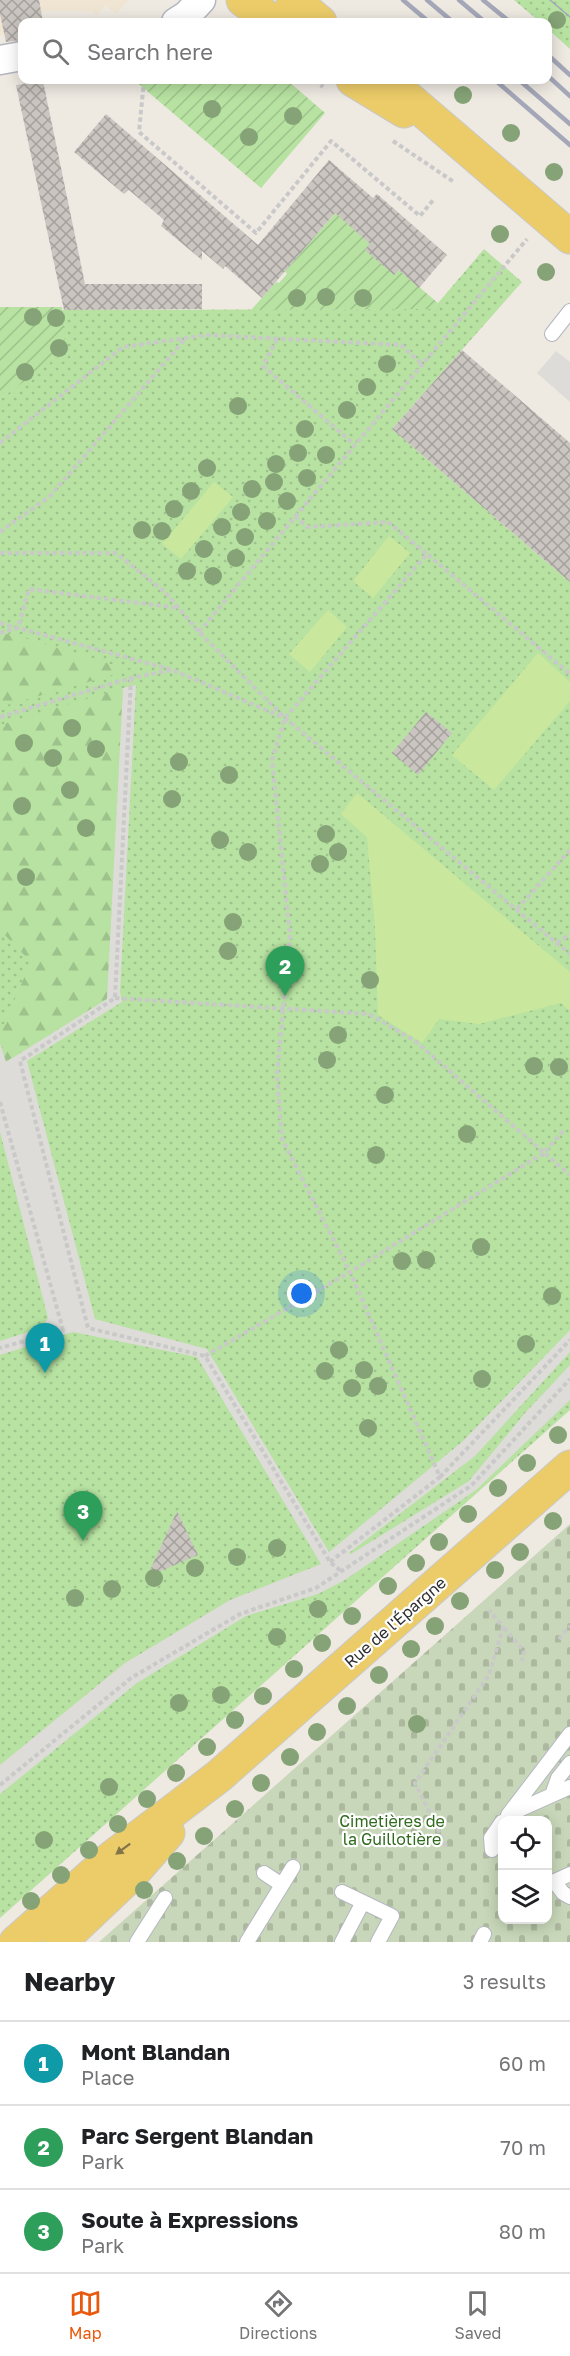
<!DOCTYPE html>
<meta charset="utf-8">
<style>
:root{--surface:#fff;--page:#f2f2f2;--text:#202124;--muted:#757577;--line:#e0e0e0;--accent:#ea580c}
body{margin:0;font-family:"Golos Text",sans-serif;background:var(--page);color:var(--text)}
.controls{position:absolute;right:18px;bottom:18px;display:grid;overflow:hidden;border-radius:12px;box-shadow:0 3px 15px #0003}
.controls button{width:54px;height:54px;display:grid;place-items:center;padding:0;border:0;border-bottom:2px solid var(--line);background:var(--surface);color:var(--text);font:30px sans-serif}
.you{position:absolute;left:302px;top:1294px;width:21px;height:21px;margin:-15px;border:4px solid #fff;border-radius:50%;background:#1a73e8;box-shadow:0 0 0 9px #1a73e833}
.badge{display:grid;place-items:center;width:39px;height:39px;border-radius:50%;background:var(--accent);color:#fff;font-size:20px;font-weight:700}
.pin{position:absolute;translate:-50% -50px;filter:drop-shadow(0 2px 3px #0008)}
.pin::after{content:'';position:absolute;top:32px;width:21px;height:18px;background:inherit;clip-path:polygon(0 0,100% 0,50% 100%)}
.list{margin:0;padding:0;list-style:none}
h2{display:flex;justify-content:space-between;align-items:center;height:78px;margin:0;padding:0 24px;font-size:26px}
h2 small{font-size:20px;font-weight:400;color:var(--muted)}
.list li{display:grid;grid-template-columns:39px 1fr auto;gap:18px;align-items:center;box-sizing:border-box;height:84px;padding:0 24px;border-top:2px solid var(--line)}
.list b{display:block;font-size:22px;white-space:nowrap}
.list p{margin:0;font-size:20px;white-space:nowrap;color:var(--muted)}
.list em{font-size:20px;font-style:normal;color:var(--muted)}
.icon{flex:none;width:33px;height:33px;fill:none;stroke:currentColor;stroke-width:2;stroke-linecap:round;stroke-linejoin:round}
.map{position:relative;flex:none;width:570px;height:1942px;overflow:hidden}
.search{position:absolute;background:var(--surface);box-shadow:0 3px 15px #0003;left:18px;right:18px;top:18px;height:66px;display:flex;align-items:center;gap:15px;box-sizing:border-box;padding:0 21px;border-radius:12px;color:var(--muted);font-size:22px}
.sheet{height:330px;background:var(--surface)}
nav{display:flex;justify-content:space-around;align-items:center;box-sizing:border-box;height:84px;border-top:2px solid var(--line);background:var(--surface);font-size:16px;color:var(--muted)}
nav a{display:grid;justify-items:center;gap:3px}
nav .on{color:var(--accent)}
.map>svg:first-child{display:block}
.education{fill:#efe5d2}
.grass{fill:url(#grass-dots)}
.forest{fill:url(#forest-firs)}
.cemetery{fill:url(#cemetery-stones);fill-rule:evenodd}
.garden{fill:url(#garden-furrows)}
.pitch{fill:#c9e89d}
.plaza{fill:#dedcd8}
.building{fill:url(#building-cross-hatch)}
.lines{fill:none;stroke-linecap:round;stroke-linejoin:round}
.service-casing{stroke:#b4b7c0;stroke-width:16}
.minor-casing{stroke:#b4b7c0;stroke-width:31}
.primary-casing{stroke:#c9c9c9;stroke-width:35}
.path{stroke:#c9c9c9;stroke-width:4;stroke-dasharray:4.5 3;stroke-linecap:butt}
.service{stroke:#fff;stroke-width:14}
.minor{stroke:#fff;stroke-width:28}
.primary{stroke:#eccc69;stroke-width:33}
.tram{stroke:#a4a7b7;stroke-width:1.5}
.rail{stroke:#a4a7b7;stroke-width:4.5}
.path-bridge{stroke:#c9c9c9;stroke-width:4;stroke-dasharray:4.5 3;stroke-linecap:butt}
.tree{fill:#85a376}
.oneway{fill:#847549}
.labels{text-anchor:middle;dominant-baseline:central;stroke-width:4.5;stroke-linejoin:round;paint-order:stroke}
.street-label{font-size:16px;fill:#2e2e2e;stroke:#fff}
.park-label{font-size:16px;fill:#2f6a1e;stroke:#fff}
</style>
<div class="map">
<svg width="570" height="1942" viewBox="0 0 570 1942">
<defs>
<pattern id="grass-dots" width="8" height="8" patternUnits="userSpaceOnUse" patternTransform="scale(1.5)"><rect width="8" height="8" fill="#b7e2a1"/><path d="M2 2h.1M6 6h.1" fill="none" stroke="#9ec28b" stroke-width="1.8" stroke-linecap="round"/></pattern>
<pattern id="forest-firs" width="22" height="20" patternUnits="userSpaceOnUse" patternTransform="scale(1.5)"><rect width="22" height="20" fill="#b7e2a1"/><path d="M5 1l3.5 6h-7zM16 11l3.5 6h-7z" fill="#9ec28b"/></pattern>
<pattern id="cemetery-stones" width="16" height="16" patternUnits="userSpaceOnUse" patternTransform="scale(1.5)"><rect width="16" height="16" fill="#c8d7b9"/><path d="M2 7V4a2 2 0 0 1 4 0v3zM10 15v-3a2 2 0 0 1 4 0v3z" fill="#acb99f"/></pattern>
<pattern id="garden-furrows" width="10" height="10" patternUnits="userSpaceOnUse" patternTransform="scale(1.5)"><rect width="10" height="10" fill="#b7e2a1"/><path d="M-1 1l2-2M0 10L10 0M9 11l2-2" fill="none" stroke="#9ec28b"/></pattern>
<pattern id="building-cross-hatch" width="8" height="8" patternUnits="userSpaceOnUse" patternTransform="scale(1.5)"><rect width="8" height="8" fill="#cac5c0"/><path d="M0 0l8 8M0 8l8-8" fill="none" stroke="#a4a09c"/></pattern>
</defs>
<rect width="100%" height="100%" fill="#eee9e1"/>
<path class="education" d="M0 0H128L116 14 106 5 97 15 92 11H41L43 22H22V31L0 35Z"/>
<path class="grass" d="M514 0H570V49L548 29V22H540Z
M484 249 522 282 392 429 570 582V1410L0 1918V399L64 352 62 310 433 309Z"/>
<path class="forest" d="M0 633 18 636 130 670 0 707Z
M123 688 107 999 5 1062 0 1033 31 962 0 930V725Z"/>
<path class="cemetery" d="M570 1524V1942H99ZM502 1820H548V1920H502Z"/>
<path class="garden" d="M134 80H287L325 113 261 188Z
M337 211 370 244 366 250 394 274 399 270 438 303 433 309 251 310 276 282 279 283 287 274 285 271Z
M0 307H62L65 352 0 399Z"/>
<path class="pitch" d="M214 482 233 497 181 559 162 544Z
M389 536 410 553 373 598 353 581Z
M328 610 347 627 310 672 289 654Z
M538 653 570 682V701L494 790 452 755Z
M357 793 570 972V1011L561 1003 479 1024 439 1019 422 1043 378 1015 375 928 367 837 341 814Z"/>
<path class="plaza" d="M556 351 570 362V402L537 373Z
M136 685 120 992 122 1002 27 1061 95 1319 207 1349 329 1552 463 1441 570 1330V1352L475 1456 349 1553 351 1554 469 1481 525 1413 570 1365V1400L476 1490 345 1580 318 1594 246 1616 137 1683 0 1794V1765L125 1663 230 1600 321 1564 197 1357 73 1332 0 1355V1341L41 1328 48 1318 0 1132V1043L6 1062 107 999 123 688Z"/>
<path class="building" d="M0 0H39L43 22H22V40L6 42 0 14Z
M43 81 85 284H202V309L64 310 16 85Z
M106 114 258 245 329 160 373 198 377 194 447 255 419 288 399 270 394 275 365 250 370 244 335 213 262 298 225 266 223 269 202 251V260L161 226 164 220 129 190 124 194 74 152Z
M462 350 570 443V582L392 429Z
M426 712 452 733 418 775 392 753Z
M177 1511 198 1555 147 1577Z"/>
<g class="lines">
<g class="service-casing">
<path id="service" d="M552 334 570 311
M552 1795 558 1778 570 1763
M512 1813 570 1787
M508 1815 570 1734
M492 1850 491 1838 502 1822
M554 1881 563 1893 570 1897
M548 1884 570 1874
M282 1885 293 1867
M342 1892 392 1916 378 1942
M137 1942 165 1898
M247 1942 282 1885 264 1873
M342 1942 363 1902
M480 1942 484 1934"/>
</g>
<g class="minor-casing">
<path id="minor" d="M176 22 187 15 201 0
M0 60 22 56"/>
</g>
<g class="primary-casing">
<path id="primary" d="M243 0 274 22
M293 0 320 22
M353 80 404 111
M387 80 570 237
M16 1942 110 1859 219 1776 570 1467
M60 1942 133 1873 168 1833"/>
</g>
<path class="path" d="M144 80 139 132 256 233 331 141 420 216 434 199
M315 80 323 87
M393 141 454 182
M277 339 263 366 355 445
M0 443 123 347 207 335 401 345 422 364
M295 516 307 527 388 522 427 554
M0 532 50 496 186 338
M0 553H116L166 593 199 632 285 718 570 954
M0 623 173 670 282 717
M199 632 527 239
M131 678 115 998 20 1061 88 1328 205 1356 330 1562 342 1572
M0 717 131 678 172 670
M517 909 570 850
M557 943 570 934
M115 998 369 1014 415 1041 570 1175
M0 1102 63 1330 0 1348
M205 1356 350 1272 544 1153 563 1131
M440 1477 570 1340
M330 1562 440 1477 350 1272 282 1139 277 1074 290 935 272 760 285 718 427 554 570 674
M504 1628 524 1651 522 1661
M559 1639 570 1626
M0 1785 131 1678 240 1614 316 1588 472 1485 570 1379
M446 1846 415 1783 489 1675 503 1627 489 1610"/>
<use href="#service" class="service"/>
<use href="#minor" class="minor"/>
<use href="#primary" class="primary"/>
<path class="tram" d="M550 0 570 17"/>
<path class="rail" d="M403 0 429 22
M427 0 453 22
M459 0 485 22
M483 0 510 22
M548 55 570 75
M548 76 570 96
M495 80 570 145
M519 80 570 124"/>
<path class="path-bridge" d="M0 633 18 628 29 589 179 608"/>
</g>
<g class="tree">
<circle cx="557" cy="20" r="9"/>
<circle cx="463" cy="95" r="9"/>
<circle cx="212" cy="109" r="9"/>
<circle cx="293" cy="116" r="9"/>
<circle cx="511" cy="133" r="9"/>
<circle cx="249" cy="137" r="9"/>
<circle cx="554" cy="172" r="9"/>
<circle cx="500" cy="234" r="9"/>
<circle cx="546" cy="272" r="9"/>
<circle cx="326" cy="297" r="9"/>
<circle cx="297" cy="298" r="9"/>
<circle cx="363" cy="298" r="9"/>
<circle cx="33" cy="317" r="9"/>
<circle cx="56" cy="318" r="9"/>
<circle cx="59" cy="348" r="9"/>
<circle cx="387" cy="364" r="9"/>
<circle cx="25" cy="372" r="9"/>
<circle cx="367" cy="387" r="9"/>
<circle cx="238" cy="406" r="9"/>
<circle cx="347" cy="410" r="9"/>
<circle cx="305" cy="429" r="9"/>
<circle cx="298" cy="453" r="9"/>
<circle cx="326" cy="455" r="9"/>
<circle cx="276" cy="464" r="9"/>
<circle cx="207" cy="468" r="9"/>
<circle cx="307" cy="478" r="9"/>
<circle cx="274" cy="482" r="9"/>
<circle cx="252" cy="489" r="9"/>
<circle cx="191" cy="491" r="9"/>
<circle cx="287" cy="501" r="9"/>
<circle cx="174" cy="509" r="9"/>
<circle cx="241" cy="512" r="9"/>
<circle cx="267" cy="521" r="9"/>
<circle cx="222" cy="527" r="9"/>
<circle cx="142" cy="530" r="9"/>
<circle cx="162" cy="531" r="9"/>
<circle cx="245" cy="537" r="9"/>
<circle cx="204" cy="549" r="9"/>
<circle cx="236" cy="558" r="9"/>
<circle cx="187" cy="571" r="9"/>
<circle cx="213" cy="576" r="9"/>
<circle cx="72" cy="728" r="9"/>
<circle cx="24" cy="743" r="9"/>
<circle cx="96" cy="749" r="9"/>
<circle cx="53" cy="758" r="9"/>
<circle cx="179" cy="762" r="9"/>
<circle cx="229" cy="775" r="9"/>
<circle cx="70" cy="790" r="9"/>
<circle cx="172" cy="799" r="9"/>
<circle cx="22" cy="806" r="9"/>
<circle cx="86" cy="828" r="9"/>
<circle cx="326" cy="834" r="9"/>
<circle cx="220" cy="840" r="9"/>
<circle cx="248" cy="852" r="9"/>
<circle cx="338" cy="852" r="9"/>
<circle cx="320" cy="864" r="9"/>
<circle cx="26" cy="877" r="9"/>
<circle cx="233" cy="922" r="9"/>
<circle cx="228" cy="951" r="9"/>
<circle cx="370" cy="980" r="9"/>
<circle cx="338" cy="1035" r="9"/>
<circle cx="327" cy="1060" r="9"/>
<circle cx="534" cy="1066" r="9"/>
<circle cx="559" cy="1067" r="9"/>
<circle cx="385" cy="1095" r="9"/>
<circle cx="467" cy="1134" r="9"/>
<circle cx="376" cy="1155" r="9"/>
<circle cx="481" cy="1247" r="9"/>
<circle cx="426" cy="1260" r="9"/>
<circle cx="402" cy="1261" r="9"/>
<circle cx="552" cy="1296" r="9"/>
<circle cx="526" cy="1344" r="9"/>
<circle cx="339" cy="1350" r="9"/>
<circle cx="364" cy="1370" r="9"/>
<circle cx="325" cy="1371" r="9"/>
<circle cx="482" cy="1379" r="9"/>
<circle cx="378" cy="1386" r="9"/>
<circle cx="352" cy="1388" r="9"/>
<circle cx="368" cy="1428" r="9"/>
<circle cx="558" cy="1435" r="9"/>
<circle cx="527" cy="1463" r="9"/>
<circle cx="498" cy="1488" r="9"/>
<circle cx="468" cy="1514" r="9"/>
<circle cx="553" cy="1521" r="9"/>
<circle cx="439" cy="1542" r="9"/>
<circle cx="277" cy="1548" r="9"/>
<circle cx="520" cy="1552" r="9"/>
<circle cx="237" cy="1557" r="9"/>
<circle cx="416" cy="1563" r="9"/>
<circle cx="195" cy="1568" r="9"/>
<circle cx="495" cy="1570" r="9"/>
<circle cx="154" cy="1578" r="9"/>
<circle cx="388" cy="1586" r="9"/>
<circle cx="112" cy="1589" r="9"/>
<circle cx="75" cy="1598" r="9"/>
<circle cx="460" cy="1601" r="9"/>
<circle cx="318" cy="1609" r="9"/>
<circle cx="352" cy="1616" r="9"/>
<circle cx="435" cy="1626" r="9"/>
<circle cx="277" cy="1637" r="9"/>
<circle cx="322" cy="1643" r="9"/>
<circle cx="411" cy="1649" r="9"/>
<circle cx="294" cy="1669" r="9"/>
<circle cx="379" cy="1675" r="9"/>
<circle cx="221" cy="1695" r="9"/>
<circle cx="263" cy="1696" r="9"/>
<circle cx="179" cy="1703" r="9"/>
<circle cx="347" cy="1706" r="9"/>
<circle cx="235" cy="1720" r="9"/>
<circle cx="417" cy="1724" r="9"/>
<circle cx="317" cy="1732" r="9"/>
<circle cx="207" cy="1747" r="9"/>
<circle cx="290" cy="1757" r="9"/>
<circle cx="176" cy="1773" r="9"/>
<circle cx="261" cy="1783" r="9"/>
<circle cx="109" cy="1787" r="9"/>
<circle cx="147" cy="1799" r="9"/>
<circle cx="235" cy="1809" r="9"/>
<circle cx="118" cy="1824" r="9"/>
<circle cx="204" cy="1836" r="9"/>
<circle cx="44" cy="1840" r="9"/>
<circle cx="89" cy="1850" r="9"/>
<circle cx="177" cy="1861" r="9"/>
<circle cx="61" cy="1875" r="9"/>
<circle cx="144" cy="1890" r="9"/>
<circle cx="31" cy="1901" r="9"/>
</g>
<defs><path id="oneway-solid" d="M-6-.8H1V-3.2L6.5 0L1 3.2V.8H-6Z" transform="scale(1.5)"/></defs>
<use class="oneway" href="#oneway-solid" transform="translate(123 1849) rotate(143)"/>
<g class="labels">
<g class="street-label">
<text transform="translate(395 1622) rotate(-41)">Rue de l'Épargne</text>
</g>
<g class="park-label">
<text x="392" y="1821">Cimetières de<tspan x="392" dy="18">la Guillotière</tspan></text>
</g>
</g>
</svg>
<div class="controls">
<button><svg class="icon" aria-label="locate" viewBox="0 0 24 24"><circle cx="12" cy="12" r="6"/><path d="M12 2v4M12 18v4M2 12h4M18 12h4"/></svg></button>
<button><svg class="icon" aria-label="layers" viewBox="0 0 24 24"><path d="M12 4l9 5-9 5-9-5zM3 14l9 5 9-5"/></svg></button>
</div>
<div class="you"></div>
<div class="pin badge" style="left:45px;top:1373px;background:#0f9aa8">1</div>
<div class="pin badge" style="left:285px;top:996px;background:#2e9e5b">2</div>
<div class="pin badge" style="left:83px;top:1541px;background:#2e9e5b">3</div>
<div class="search"><svg class="icon" aria-label="search" viewBox="0 0 24 24"><circle cx="10" cy="10" r="6"/><path d="M15 15l6 6"/></svg>Search here</div>
</div>
<section class="sheet">
<h2>Nearby<small>3 results</small></h2>
<ul class="list">
<li><span class="badge" style="background:#0f9aa8">1</span><div><b>Mont Blandan</b><p>Place</p></div><em>60 m</em></li>
<li><span class="badge" style="background:#2e9e5b">2</span><div><b>Parc Sergent Blandan</b><p>Park</p></div><em>70 m</em></li>
<li><span class="badge" style="background:#2e9e5b">3</span><div><b>Soute à Expressions</b><p>Park</p></div><em>80 m</em></li>
</ul>
</section>
<nav>
<a class="on"><svg class="icon" aria-label="map" viewBox="0 0 24 24"><path d="M3 6l6-2 6 2 6-2v14l-6 2-6-2-6 2zM9 4v14M15 6v14"/></svg>Map</a>
<a><svg class="icon" aria-label="directions" viewBox="0 0 24 24"><path d="M12 3l9 9-9 9-9-9zM9 14v-3h6M13 9l2 2-2 2"/></svg>Directions</a>
<a><svg class="icon" aria-label="saved" viewBox="0 0 24 24"><path d="M7 4h10v16l-5-4-5 4z"/></svg>Saved</a>
</nav>
